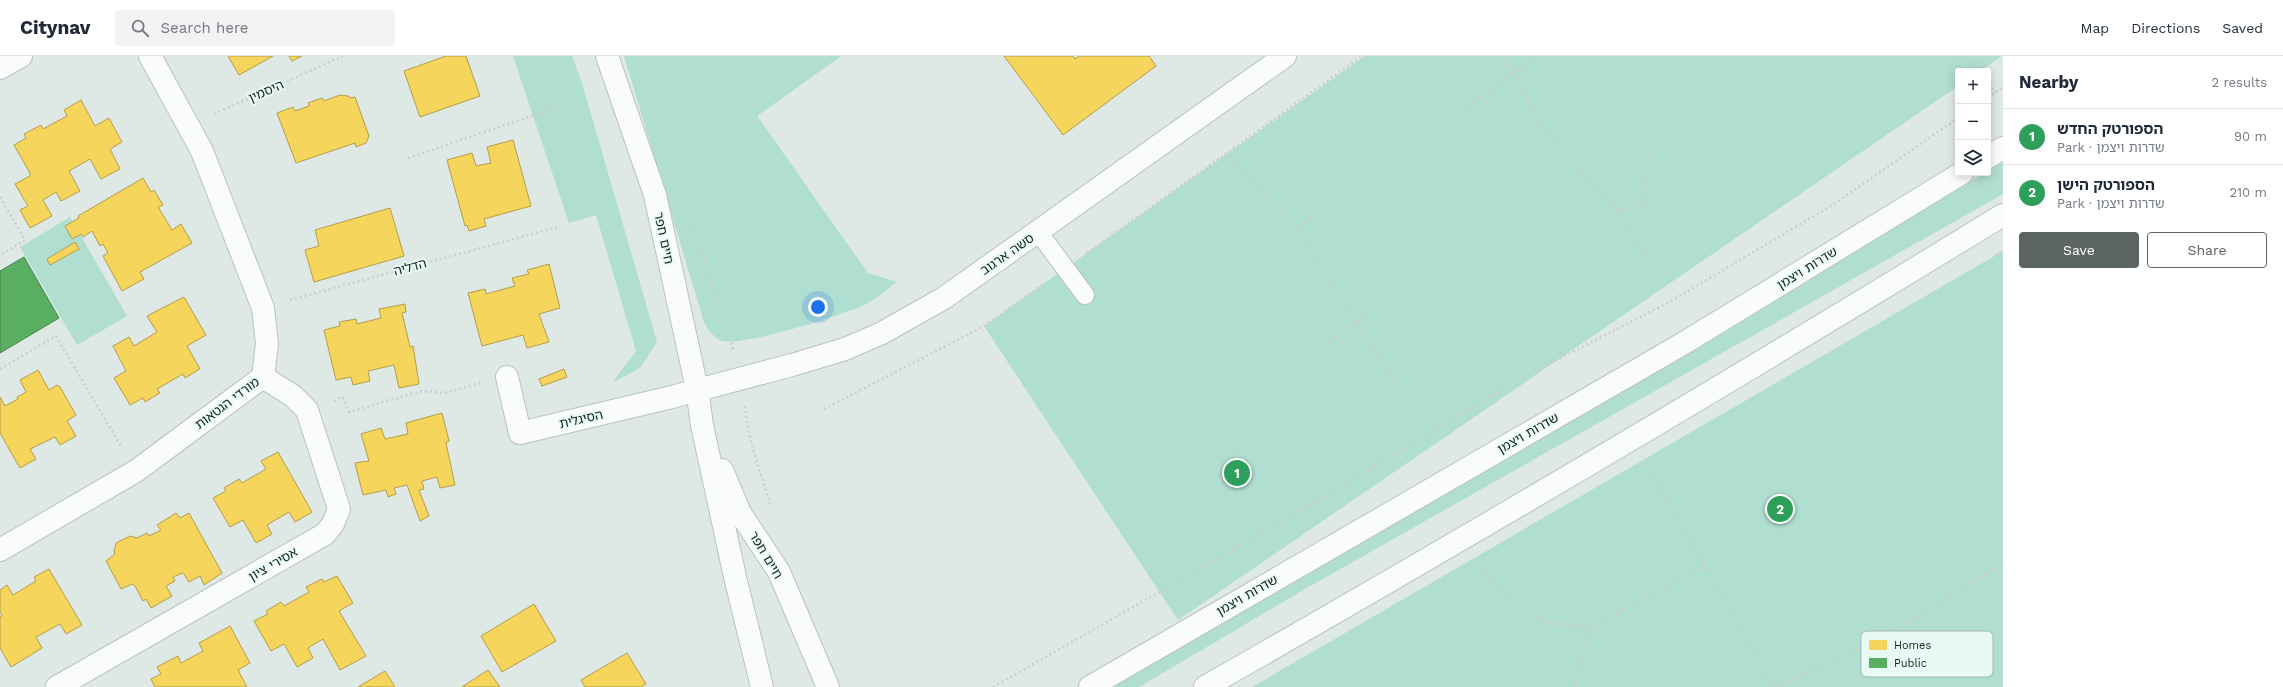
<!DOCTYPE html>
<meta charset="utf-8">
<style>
:root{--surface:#fff;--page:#f2f2f3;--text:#1f2937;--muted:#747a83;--line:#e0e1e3;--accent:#5d6563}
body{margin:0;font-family:"Work Sans","Noto Sans Hebrew",sans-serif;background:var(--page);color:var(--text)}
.controls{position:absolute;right:12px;top:12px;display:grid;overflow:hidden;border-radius:4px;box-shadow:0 2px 10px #0003}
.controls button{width:36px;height:36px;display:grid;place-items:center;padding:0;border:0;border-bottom:1px solid var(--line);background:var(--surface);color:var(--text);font:20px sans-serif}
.you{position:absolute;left:818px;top:251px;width:14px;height:14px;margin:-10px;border:3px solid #fff;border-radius:50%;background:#1a73e8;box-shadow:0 0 0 6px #1a73e833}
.badge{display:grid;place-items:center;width:26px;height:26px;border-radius:50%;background:var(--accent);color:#fff;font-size:13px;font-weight:700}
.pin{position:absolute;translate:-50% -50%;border:2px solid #fff;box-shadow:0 1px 4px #0006}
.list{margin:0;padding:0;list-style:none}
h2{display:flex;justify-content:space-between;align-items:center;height:52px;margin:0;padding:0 16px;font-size:17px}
h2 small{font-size:13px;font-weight:400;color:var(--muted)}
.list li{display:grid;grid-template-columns:26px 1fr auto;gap:12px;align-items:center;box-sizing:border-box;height:56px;padding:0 16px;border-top:1px solid var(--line)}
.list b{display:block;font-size:15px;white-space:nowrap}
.list p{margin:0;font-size:13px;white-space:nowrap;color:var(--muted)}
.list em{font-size:13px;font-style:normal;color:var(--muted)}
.actions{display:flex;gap:8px;padding:12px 16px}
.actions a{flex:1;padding:9px 0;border:1px solid var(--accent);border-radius:4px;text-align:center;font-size:14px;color:var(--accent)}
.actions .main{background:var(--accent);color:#fff}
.icon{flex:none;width:22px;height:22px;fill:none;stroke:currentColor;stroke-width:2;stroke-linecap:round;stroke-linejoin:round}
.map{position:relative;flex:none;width:2003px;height:631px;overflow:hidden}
header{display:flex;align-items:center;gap:24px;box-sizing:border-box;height:56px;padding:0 20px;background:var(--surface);border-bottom:1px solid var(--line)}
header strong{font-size:19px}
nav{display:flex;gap:22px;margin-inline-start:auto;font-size:14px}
.search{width:280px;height:36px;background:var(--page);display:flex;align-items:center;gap:10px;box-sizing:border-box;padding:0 14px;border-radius:4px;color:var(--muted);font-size:15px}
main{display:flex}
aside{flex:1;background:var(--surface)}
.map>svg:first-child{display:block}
.green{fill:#b0ded0}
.homes{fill:#f6d55c;stroke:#b39e49}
.public{fill:#5aae61;stroke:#46834d}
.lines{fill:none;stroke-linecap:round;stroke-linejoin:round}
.service-casing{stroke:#bac2bf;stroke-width:20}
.minor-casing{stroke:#bac2bf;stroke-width:24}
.tertiary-casing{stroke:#bac2bf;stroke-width:24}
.secondary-casing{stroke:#bac2bf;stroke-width:24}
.path{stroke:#cbcecd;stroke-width:2.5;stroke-dasharray:2 3;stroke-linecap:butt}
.service{stroke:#fafcfb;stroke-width:18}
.minor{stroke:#fafcfb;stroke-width:22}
.tertiary{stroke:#fafcfb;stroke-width:22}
.secondary{stroke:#fafcfb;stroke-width:22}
.labels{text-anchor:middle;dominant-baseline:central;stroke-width:4;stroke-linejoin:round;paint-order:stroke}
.street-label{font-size:13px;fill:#181f1d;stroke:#e7faf3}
.key{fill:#e7faf3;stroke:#a9b8b3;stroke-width:1}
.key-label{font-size:11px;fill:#181f1d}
</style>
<header>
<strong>Citynav</strong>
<div class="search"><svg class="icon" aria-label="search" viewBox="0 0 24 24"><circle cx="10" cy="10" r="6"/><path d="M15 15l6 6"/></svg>Search here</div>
<nav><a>Map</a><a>Directions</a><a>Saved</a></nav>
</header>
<main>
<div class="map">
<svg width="2003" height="631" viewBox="0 0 2003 631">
<rect width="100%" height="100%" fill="#dee8e5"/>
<path class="green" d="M513 0H572L582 27 657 286 640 312 612 327 636 295 596 159 569 167Z
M624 0H841L757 60 868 217 897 226C886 234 874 245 862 250 841 259 737 293 720 284 712 280 708 273 704 266Z
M1365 0H2002L1980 15H1958V30L1178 564 984 270Z
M2003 106V138L1305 533 1139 631H1114L1349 489 1695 294 1984 117H1988V115Z
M70 161 127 260 77 289 20 191Z
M2003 195V631H1252Z"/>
<path class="homes" d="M228 0H273L239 19Z
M289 0H302L292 5Z
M446 0H466L480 40 420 61 404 15Z
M1004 0H1073L1075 3 1079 0H1149L1156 10 1063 79Z
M340 39 348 40 351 42 355 41 369 80 366 87 356 91 355 87 296 107 277 57 293 51 295 55 309 50 308 47 322 42 324 45Z
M81 44 95 70 109 62 122 86 110 93 120 113 101 123 90 103 69 115 80 135 61 145 56 136 43 144 52 160 30 172 20 154 28 150 15 128 30 120V117L14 89 26 82 24 78 41 69 43 73 67 60 64 54Z
M513 84 531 150 484 163 486 170 469 175 467 169 465 170 447 104 472 97 476 110 491 107 487 91Z
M143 122 151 136 154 134 163 149 158 151 172 174 181 168 192 187 140 216 144 223 122 235 103 200 108 197 103 188 100 190 92 175 83 181 81 178 72 183 65 170 79 162 78 160Z
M390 152 404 200 314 226 305 194 319 190 315 174Z
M75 186 79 193 50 209 47 203Z
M549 208 560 252 539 258 549 286 527 292 523 279 482 290 468 237 485 233 486 238 515 230 512 222 529 218 527 214Z
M184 241 206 279 187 290 200 313 185 322 183 318 157 333 160 337 145 346 143 342 130 349 114 322 126 315 113 290 129 281 134 290 157 276 147 260Z
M405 248 406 256 402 257 410 291 413 290 419 328 399 332 394 309 368 315 370 325 353 329 351 321 336 324 324 274 340 270 339 266 356 263 357 268 381 262 379 253Z
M564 313 567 321 542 330 539 323Z
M38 314 49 334 57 329 60 331 76 359 67 365 76 380 60 389 55 381 30 393 36 403 20 412 0 377V341L5 350 18 343 17 341 26 336 20 324Z
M442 357 449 385 446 387 455 429 440 432 437 421 422 425 424 433 419 434 429 460 420 465 407 429 394 432 396 438 388 441 386 434 363 439 355 407 369 405 361 378 381 372 385 383 408 378 406 367Z
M278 396 312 456 295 466 289 456 267 469 272 478 256 487 243 464 230 471 213 442 226 435 224 432 239 423 242 427 266 413 261 405Z
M176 457 180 462 189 457 222 517 204 529 200 520 189 526 183 517 173 521 175 525 166 530 172 540 151 552 146 543 143 545 135 530 132 528 121 533 106 505 115 498 114 495 116 487 130 480 137 482 147 477 149 480 161 474 157 469Z
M49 513 82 569 66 578 60 568 36 581 42 592 11 611 0 592V561L2 560 0 556V534L7 529 13 539 36 525 34 521Z
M337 520 353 547 339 555 366 600 340 614 323 583 308 592 313 602 297 611 284 588 271 595 254 565 268 558 266 555 281 546 284 550 309 536 306 531 322 523 324 526Z
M534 548 556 585 502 616 481 580Z
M230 570 250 607 238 614 247 631H155L151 623 161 618 157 611 178 600 181 607 203 595 199 587Z
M627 597 646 628 641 631H585L581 624Z
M488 614 500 631H462Z
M385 615 395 631H358Z"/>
<path class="public" d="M24 201 59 262 0 297V215Z"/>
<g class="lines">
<g class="service-casing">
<path id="service" d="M1039 177 1085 239"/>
</g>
<g class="minor-casing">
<path id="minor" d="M507 321 520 377 672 341 792 309 845 293 882 277 944 242 1285 0
M0 494 136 415 263 321 267 288 263 252 202 95 150 0
M57 631 325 478 333 468 339 453 307 354 293 340 263 321"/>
</g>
<g class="tertiary-casing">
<path id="tertiary" d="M607 0 655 139 697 333 702 369 735 521 762 631
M0 12 21 0
M722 414 740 457 779 516 828 631"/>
</g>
<g class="secondary-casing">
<path id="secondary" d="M1988 101 2003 92
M1090 631 1684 287 1962 117
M1205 631C1474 478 1740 320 2003 159"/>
</g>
<path class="path" d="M1500 0 1515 15 1539 68 1617 155 1644 148 1649 93
M1617 0 1618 1
M1966 0 1978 15
M1988 28 1995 37
M1988 42 2003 31
M1464 54 1536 0
M214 58 343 0
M1225 98 1297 173
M408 102 558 51
M0 141 25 184 0 199
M1617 155 1645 199
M690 158 734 296
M1311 161 1297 173 1406 345
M1087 197 1362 0
M1995 199 2003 195
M290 244 558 171
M1324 291 1372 253
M0 313 56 280 122 392
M334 345 343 341 349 356 422 335 445 337 480 327
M745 350C748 384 761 418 771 451
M824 353 984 270 1044 228
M1646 407 1773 631
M1474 508 1511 542 1543 566 1590 572
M993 631 1275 470 1516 325 1673 244 1834 148 1958 62
M1573 631 1590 572 1705 510
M1778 631 1889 579 2003 507"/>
<use href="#service" class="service"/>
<use href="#minor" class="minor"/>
<use href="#tertiary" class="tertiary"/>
<use href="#secondary" class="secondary"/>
</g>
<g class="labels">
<g class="street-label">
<text transform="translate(266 35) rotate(-24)">היסמין</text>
<text transform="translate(664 182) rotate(78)">חיים חפר</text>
<text transform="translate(1007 198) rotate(-35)">סשה ארגוב</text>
<text transform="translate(410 211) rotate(-15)">הדליה</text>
<text transform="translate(1807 212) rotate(-32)">שדרות ויצמן</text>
<text transform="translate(227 347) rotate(-37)">מורדי הגטאות</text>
<text transform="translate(581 363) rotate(-13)">הסיגלית</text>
<text transform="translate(1528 377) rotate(-30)">שדרות ויצמן</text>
<text transform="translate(766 499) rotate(59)">חיים חפר</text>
<text transform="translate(273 508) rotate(-30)">אסירי ציון</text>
<text transform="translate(1247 539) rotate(-30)">שדרות ויצמן</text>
</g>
</g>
<rect x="1861" y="575" width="132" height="46" rx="6" class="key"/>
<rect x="1869" y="584" width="18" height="10" fill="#f6d55c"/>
<rect x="1869" y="602" width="18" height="10" fill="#5aae61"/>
<g class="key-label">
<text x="1894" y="593">Homes</text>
<text x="1894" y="611">Public</text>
</g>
</svg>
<div class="controls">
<button>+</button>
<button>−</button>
<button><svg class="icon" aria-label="layers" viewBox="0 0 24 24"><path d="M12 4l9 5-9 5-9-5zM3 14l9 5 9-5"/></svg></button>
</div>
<div class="you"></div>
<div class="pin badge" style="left:1237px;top:417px;background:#2e9e5b">1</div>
<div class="pin badge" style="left:1780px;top:453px;background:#2e9e5b">2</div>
</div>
<aside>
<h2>Nearby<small>2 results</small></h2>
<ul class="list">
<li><span class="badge" style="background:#2e9e5b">1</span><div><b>הספורטק החדש</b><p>Park · שדרות ויצמן</p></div><em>90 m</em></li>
<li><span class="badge" style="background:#2e9e5b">2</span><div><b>הספורטק הישן</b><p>Park · שדרות ויצמן</p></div><em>210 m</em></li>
</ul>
<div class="actions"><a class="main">Save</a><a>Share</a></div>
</aside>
</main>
